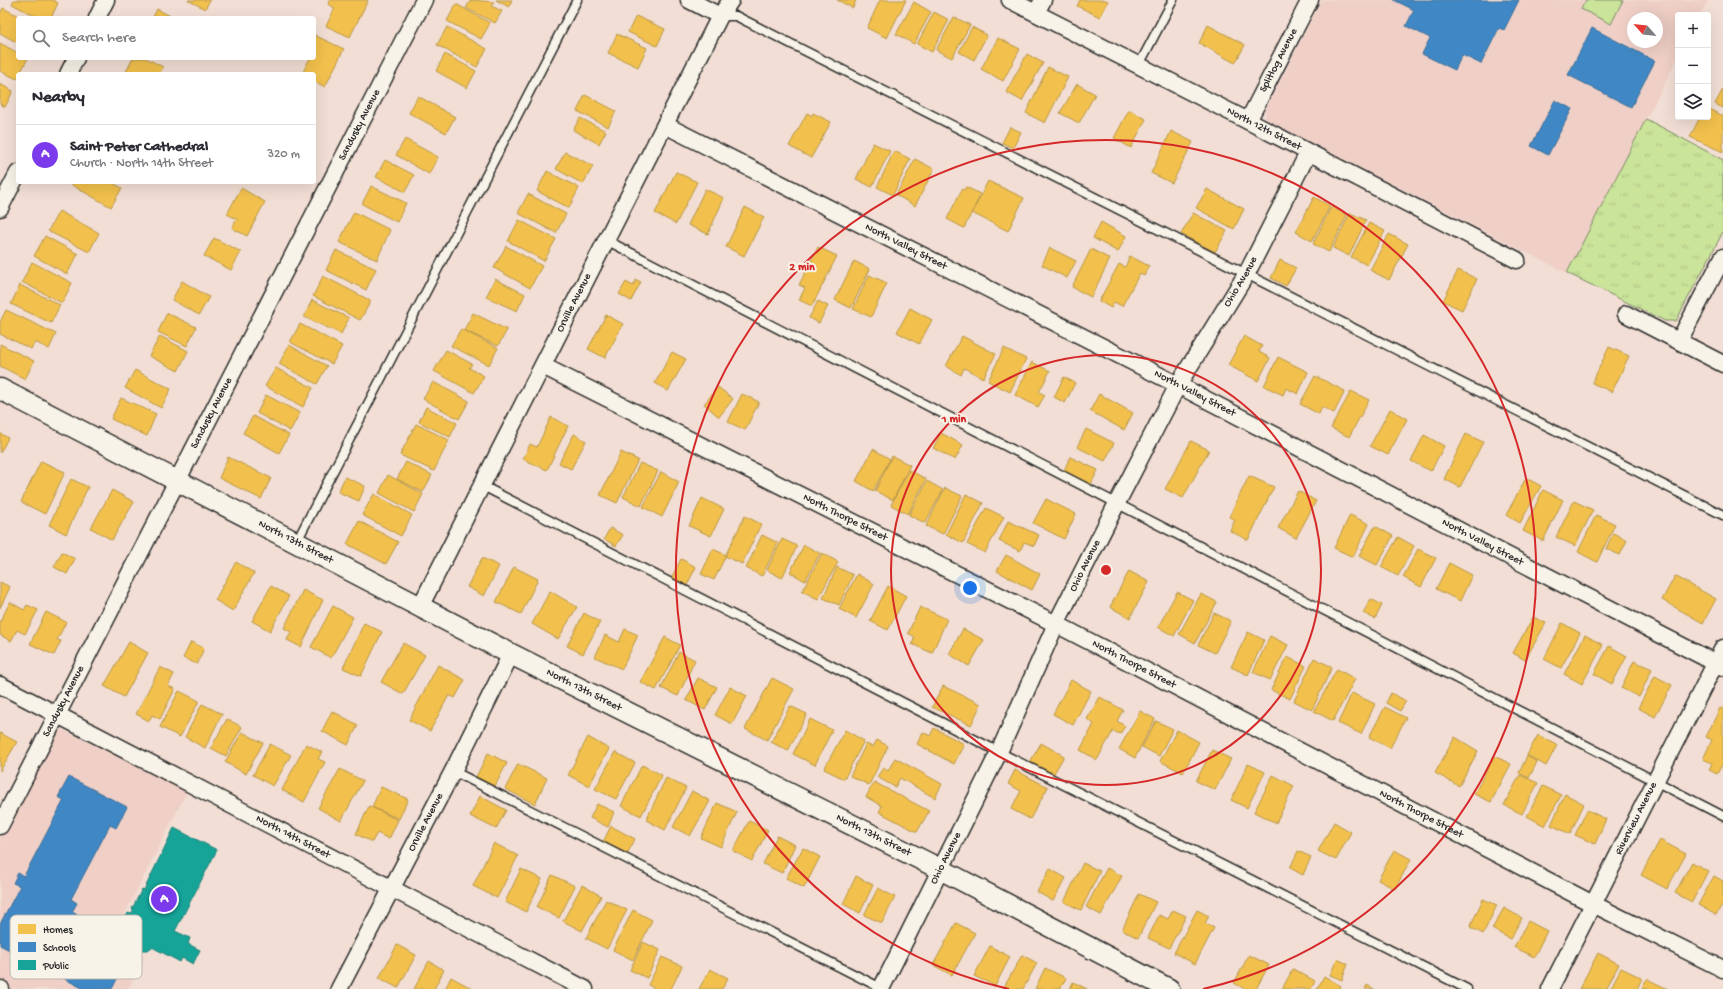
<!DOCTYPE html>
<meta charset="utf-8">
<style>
:root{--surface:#fff;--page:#f7f7f7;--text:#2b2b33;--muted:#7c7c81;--line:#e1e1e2;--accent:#7c3aed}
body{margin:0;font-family:"Gochi Hand",sans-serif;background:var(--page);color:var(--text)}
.controls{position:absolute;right:12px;top:12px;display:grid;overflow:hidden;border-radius:4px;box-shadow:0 4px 16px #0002}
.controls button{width:36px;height:36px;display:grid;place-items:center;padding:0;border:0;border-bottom:1px solid var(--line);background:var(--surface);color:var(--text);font:20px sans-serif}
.compass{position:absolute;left:1627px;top:12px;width:36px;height:36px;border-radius:50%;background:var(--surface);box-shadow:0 4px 16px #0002;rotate:297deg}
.you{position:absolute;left:970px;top:588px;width:14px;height:14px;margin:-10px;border:3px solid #fff;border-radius:50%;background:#1a73e8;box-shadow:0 0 0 6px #1a73e833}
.badge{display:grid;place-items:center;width:26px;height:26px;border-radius:50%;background:var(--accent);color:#fff;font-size:13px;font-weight:700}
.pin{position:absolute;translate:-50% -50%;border:2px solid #fff;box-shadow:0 1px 4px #0006}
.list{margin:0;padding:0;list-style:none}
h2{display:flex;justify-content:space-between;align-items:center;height:52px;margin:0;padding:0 16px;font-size:17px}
h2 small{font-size:13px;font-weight:400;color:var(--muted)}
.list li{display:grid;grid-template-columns:26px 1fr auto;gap:12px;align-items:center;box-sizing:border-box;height:60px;padding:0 16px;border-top:1px solid var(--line)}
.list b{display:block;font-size:15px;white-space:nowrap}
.list p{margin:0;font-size:13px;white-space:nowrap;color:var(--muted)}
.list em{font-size:13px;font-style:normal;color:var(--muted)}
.icon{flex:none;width:22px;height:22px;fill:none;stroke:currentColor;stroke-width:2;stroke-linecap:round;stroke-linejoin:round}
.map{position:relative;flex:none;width:1723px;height:989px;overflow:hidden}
.search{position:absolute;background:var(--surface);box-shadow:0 4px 16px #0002;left:16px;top:16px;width:300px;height:44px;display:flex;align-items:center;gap:10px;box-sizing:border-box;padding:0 14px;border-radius:4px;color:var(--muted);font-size:15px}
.panel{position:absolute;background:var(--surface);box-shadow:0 4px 16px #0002;left:16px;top:72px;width:300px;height:112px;border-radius:4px}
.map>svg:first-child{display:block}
.built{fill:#efcfc6;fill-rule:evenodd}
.grass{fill:url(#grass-tufts);stroke:#7a8862}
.pitch{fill:#cae49a;stroke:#7a8862}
.homes{fill:#f2c14e;stroke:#b69444}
.schools{fill:#3f88c5;stroke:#396c97}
.public{fill:#17a398;stroke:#1d7f77}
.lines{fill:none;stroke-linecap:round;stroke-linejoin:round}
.service-casing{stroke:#2b2b2b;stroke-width:11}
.minor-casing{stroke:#2b2b2b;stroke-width:19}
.tertiary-casing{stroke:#2b2b2b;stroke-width:23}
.service{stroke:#f7f3e8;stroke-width:8}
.minor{stroke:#f7f3e8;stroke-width:16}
.tertiary{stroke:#f7f3e8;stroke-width:20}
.ring{fill:none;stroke:#d62828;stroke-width:2}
.labels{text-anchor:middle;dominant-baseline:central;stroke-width:4;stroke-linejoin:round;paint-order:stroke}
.street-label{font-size:11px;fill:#2b2b2b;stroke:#f7f3e8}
.key{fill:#f7f3e8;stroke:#bab7af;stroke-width:1}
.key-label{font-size:11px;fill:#2b2b2b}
.centre{fill:#d62828;stroke:#f7f3e8;stroke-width:2}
.ring-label{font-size:12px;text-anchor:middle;font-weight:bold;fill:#d62828;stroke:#f7f3e8;stroke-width:4;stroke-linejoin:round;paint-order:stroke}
</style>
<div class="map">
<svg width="1723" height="989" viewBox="0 0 1723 989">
<defs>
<pattern id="grass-tufts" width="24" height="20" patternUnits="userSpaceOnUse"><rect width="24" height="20" fill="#cae49a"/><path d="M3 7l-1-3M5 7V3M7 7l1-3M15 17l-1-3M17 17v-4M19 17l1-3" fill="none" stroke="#aec485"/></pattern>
</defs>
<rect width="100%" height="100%" fill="#f2ded4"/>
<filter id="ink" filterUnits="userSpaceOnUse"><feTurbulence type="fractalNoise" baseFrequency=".025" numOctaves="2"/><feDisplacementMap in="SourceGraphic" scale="8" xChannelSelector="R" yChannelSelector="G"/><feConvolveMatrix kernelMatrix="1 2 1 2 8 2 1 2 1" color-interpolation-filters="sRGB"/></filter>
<g filter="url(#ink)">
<path class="built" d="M1322 0H1708L1700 15H1678V57L1567 273 1267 120 1265 117 1266 109ZM1633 18H1657V42H1633Z
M57 727 187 791 111 941 144 958 128 989H13L0 982V838Z"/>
<path class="grass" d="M1646 119 1723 160V232L1676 321H1665L1567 273Z"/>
<path class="pitch" d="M1586 0H1623L1611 24 1581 9Z"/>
<path class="homes" d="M14 0H53L58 3 51 18H39L12 4Z
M188 0H210L205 9Z
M330 0H368L350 37 326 26 335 8 328 4Z
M471 0 494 2 491 6 502 11 495 23 466 8Z
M496 0H512L509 7Z
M837 0H856L853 8Z
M880 0H906L887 38 867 28Z
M1080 0H1106L1108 1 1100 17 1077 6Z
M914 2 931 12 914 44 896 34Z
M456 4 490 23 481 39 447 21Z
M3 8 23 18H18V43L0 33V14Z
M157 9 174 18 153 17Z
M934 12 949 20 932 52 917 44Z
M636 16 665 29 657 46 628 32Z
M954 17 970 25 952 58 936 50Z
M1208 25 1245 45 1235 63 1199 43Z
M447 27 487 49 477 67 437 45Z
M972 27 987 35 974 60 959 52Z
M617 34 647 48 638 67 608 53Z
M314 35 344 49 325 87 314 81V74H302L310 58H314Z
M998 38 1020 49 1003 81 981 69Z
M0 43 18 53V58H28L17 79 0 71Z
M445 54 476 71 467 88 436 71Z
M1027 54 1043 63 1022 101 1006 92Z
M133 58H146L163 67 159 74H125Z
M1048 67 1068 77 1045 123 1026 113Z
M0 84 13 91 5 107 0 104Z
M1077 84 1095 94 1079 123 1060 113Z
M1723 89V108L1715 104Z
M585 95 616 111 608 127 577 111Z
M418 96 455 117 446 133 409 113Z
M1708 108 1723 116V152L1690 137 1700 117H1708Z
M1129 110 1146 119 1131 148 1114 138Z
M807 113 812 116 813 113 831 122 811 158 789 146Z
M580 118 606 131 599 144 573 130Z
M1010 127 1021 132 1013 148 1002 143Z
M1171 131 1193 142 1172 183 1151 173Z
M405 139 438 157 429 174 396 155Z
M873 143 890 151 872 187 856 179Z
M894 151 910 159 893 195 877 187Z
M565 152 593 166 583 184 556 169Z
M915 159 934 169 915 206 896 195Z
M385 160 414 175 405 192 376 177Z
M547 171 579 188 569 208 537 191Z
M676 172 697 182 676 224 655 213Z
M988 181 1024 198 1008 231 972 213Z
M69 182H111L122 188 111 207 68 183Z
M371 186 406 203 397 222 362 204Z
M966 187 980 194 978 198H979L964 228 947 219 962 189 964 190Z
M241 188 265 202 247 236 232 228 237 219 227 214Z
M705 189 724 198 708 234 688 225Z
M1207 189 1244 209 1234 229 1196 208Z
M528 194 566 214 556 233 518 213Z
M1314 197 1330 206 1312 241 1296 232Z
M745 207 764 217 744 256 726 247Z
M1331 207 1347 215 1329 252 1313 244Z
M59 211 99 233 89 252 48 231Z
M354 212 390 230 377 260 339 242Z
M1193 213 1227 231 1215 252 1181 234Z
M1350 213 1366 220 1349 256 1333 248Z
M519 220 556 239 544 261 508 241Z
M1101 222 1126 236 1118 252 1093 238Z
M1369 223 1385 231 1367 265 1351 257Z
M1389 234 1408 244 1389 280 1370 270Z
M45 236 78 254 67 274 34 256Z
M214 238 241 252 231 270 204 256Z
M506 246 542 266 530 288 494 268Z
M818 247 837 256 812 306 799 300 805 288 799 285Z
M1050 248 1076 261 1067 278 1042 265Z
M1091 249 1110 259 1091 297 1072 287Z
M336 250 376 269 366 290 326 270Z
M1130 256 1149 266 1144 276 1140 273 1122 306 1114 302 1111 308 1099 301 1119 264 1125 267Z
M1280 260 1296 268 1286 286 1271 278Z
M854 261 870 269 851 308 835 300Z
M32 262 72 283 62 303 22 282Z
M1458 270 1477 279 1462 310 1443 301Z
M869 275 887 283 871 317 853 309Z
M323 276 371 301 360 320 313 296Z
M495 279 525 294 517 311 486 297Z
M636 280 641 282 631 301 619 294 626 282 633 286Z
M182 281 209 297 199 315 172 300Z
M20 285 60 305 51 323 11 304Z
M312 300 349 318 341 334 304 317Z
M818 301 828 306 819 323 809 318Z
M910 308 932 320 919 344 897 332Z
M6 310 56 334 49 349 35 342 31 349 0 334V322Z
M167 313 196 327 187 346 158 332Z
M473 313 507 330 498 346 464 330Z
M606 315 623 324 605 358 588 349Z
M300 324 342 346 332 364 290 342Z
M461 329 498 348 489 365 451 346Z
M160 336 188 351 178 371 149 356Z
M962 336 996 354 983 378 964 368 961 375 946 366Z
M1244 336 1262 346 1259 352 1270 358 1258 381 1228 365Z
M0 344 34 361 25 379 0 366Z
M289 345 327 366 317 384 279 364Z
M1609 347 1629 356 1612 392 1592 383Z
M1004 348 1026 359 1010 392 988 381Z
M446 350 472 364 469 368 484 376 474 393 434 371Z
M672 352 686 359 668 391 655 383Z
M1278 357 1308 372 1298 394 1286 388 1283 395 1264 386Z
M1032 362 1050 371 1039 392 1045 395 1038 407 1015 395Z
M276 368 313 388 303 407 265 386Z
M135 370 171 389 161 408 125 388Z
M1315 376 1345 391 1334 413 1322 407 1319 414 1300 404Z
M1064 377 1075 383 1065 403 1054 397Z
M433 382 469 401 459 419 423 399Z
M718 387 733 399 719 417 704 404Z
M1351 391 1369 400 1349 437 1331 428Z
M742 394 759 402 745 430 728 422Z
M1099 394 1133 413 1124 430 1090 411Z
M266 395 300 413 290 431 257 413Z
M121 398 156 414 147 436 111 419Z
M426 407 457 423 450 437 419 422Z
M1390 409 1407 419 1388 455 1370 446Z
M253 416 289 435 279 453 243 433Z
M551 417 568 426 547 470 523 459 530 444 537 447Z
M416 424 449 440 434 471 400 455Z
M1086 429 1114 443 1105 461 1077 447Z
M0 433 8 438 0 453Z
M941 433 963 445 955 460 933 448Z
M574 434 586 441 571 469 559 463Z
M1466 434 1483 442 1460 487 1444 479Z
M1424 435 1444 446 1431 471 1411 461Z
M1191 441 1209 450 1183 498 1165 489Z
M873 449 890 459 873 491 856 481Z
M621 452 638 460 617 503 600 495Z
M892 456 910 465 893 500 875 491Z
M228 457 271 478 261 499 219 478Z
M1070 457 1098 470 1089 488 1062 475Z
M41 461 65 472 45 514 21 502Z
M406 462 432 475 423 492 397 479Z
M640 463 658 471 641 506 623 497Z
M909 470 926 479 908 514 891 505Z
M661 472 679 482 662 517 643 507Z
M388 475 423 494 414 512 379 493Z
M1249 476 1274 487 1248 540 1230 531 1235 520 1229 517Z
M345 477 365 486 359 501 338 492Z
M1526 478 1541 486 1520 523 1506 515Z
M71 479 88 487 66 534 49 525Z
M927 481 943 490 925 523 909 515Z
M945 488 962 496 943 534 926 526Z
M112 490 134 502 112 540 91 528Z
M1543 490 1563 500 1543 541 1523 531Z
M1298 491 1316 501 1296 538 1278 528Z
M374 494 412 515 401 536 362 515Z
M966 494 983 503 963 543 946 534Z
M702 498 724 509 711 536 689 526Z
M1046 499 1076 514 1064 539 1033 523Z
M1574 501 1593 510 1575 546 1556 537Z
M986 508 1004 517 985 553 967 544Z
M1350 515 1369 524 1353 557 1334 548Z
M1596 515 1615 524 1597 562 1578 552Z
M745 516 761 524 742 564 725 556Z
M359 521 398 542 386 564 347 544Z
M1008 521 1039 535 1034 546 1024 542 1020 551 999 541Z
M1375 526 1393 536 1377 565 1359 556Z
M610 528 623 535 616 546 604 539Z
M1613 533 1627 540 1620 555 1606 549Z
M762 535 778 543 762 576 746 568Z
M1398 537 1414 546 1398 576 1381 567Z
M782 539 797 546 782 578 767 570Z
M804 545 820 553 805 581 790 572Z
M713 549 726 555 714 580 701 574Z
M1418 549 1436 558 1421 587 1403 577Z
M62 552 75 559 67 574 54 567Z
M822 553 838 562 818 599 802 591Z
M1006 555 1040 574 1032 590 997 571Z
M482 558 499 566 484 596 467 587Z
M681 559 696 567 686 587 671 579Z
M236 562 254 573 233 611 215 600Z
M1449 563 1472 575 1460 601 1436 589Z
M514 567 538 579 521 614 496 602Z
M837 567 853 575 839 605 823 598Z
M1129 571 1149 582 1130 618 1110 607Z
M857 574 874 584 856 618 839 609Z
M1675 576 1716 599 1703 623 1662 600Z
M0 582 10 587 0 608Z
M271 586 289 596 270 631 252 621Z
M888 586 906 596 888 630 870 621Z
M303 590 323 600 301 647 287 640 291 632 284 628Z
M550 591 577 607 558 639 532 624Z
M1177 592 1193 600 1174 636 1158 627Z
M1201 594 1217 602 1195 643 1179 634Z
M1371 599 1382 605 1375 619 1363 613Z
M10 602 24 610 27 605 38 610 25 634 17 630 11 641 0 635V622Z
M333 606 353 617 331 658 311 647Z
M920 607 947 619 932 653 912 644 915 637 908 633Z
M46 612 66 622 57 640 61 641 54 655 30 644Z
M584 613 600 622 583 654 567 646Z
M1214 613 1231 621 1215 653 1198 645Z
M1533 617 1546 623 1525 660 1513 653Z
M364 623 382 632 361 676 343 668Z
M1562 623 1580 633 1561 668 1544 659Z
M625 629 638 635 622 669 595 657 605 635 619 642Z
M963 629 984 640 969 666 949 654Z
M1248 632 1264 640 1248 675 1231 667Z
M1585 635 1603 645 1582 684 1564 674Z
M1270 636 1288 645 1270 680 1253 672Z
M665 637 680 645 656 690 640 682Z
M129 642 148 653 124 697 104 686Z
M191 642 204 648 197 664 183 658Z
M403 643 425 655 403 694 381 682Z
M1609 646 1627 656 1612 684 1594 674Z
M679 652 695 660 678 696 661 688Z
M1287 657 1306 666 1290 699 1271 690Z
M1314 658 1332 667 1312 710 1294 701Z
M1634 661 1652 669 1639 697 1621 688Z
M438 665 465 680 455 698 449 695 430 731 409 720Z
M160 667 174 674 168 686 175 689 160 719 152 715 149 721 136 714Z
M1337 669 1355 679 1333 721 1314 711Z
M1655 676 1672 685 1655 717 1638 708Z
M698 678 717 687 705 710 686 700Z
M772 678 794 689 767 740 745 729Z
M1071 680 1091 691 1073 725 1053 714Z
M943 686 981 704 971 725 932 707Z
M730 687 747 696 732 724 715 715Z
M179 691 199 701 180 737 160 727Z
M1352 693 1375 704 1361 734 1338 723Z
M1391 693 1406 701 1400 711 1386 703Z
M1100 697 1123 710 1117 721 1125 726 1120 734 1113 731 1097 760 1080 750 1094 724 1087 719Z
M202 704 222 714 205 748 185 737Z
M790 706 807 714 788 751 771 742Z
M1385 707 1406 718 1390 748 1369 737Z
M1720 708 1723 709V763L1717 774 1709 770 1712 763 1703 759 1712 740 1706 737Z
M332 711 358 725 348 745 322 731Z
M1140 711 1155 719 1135 758 1119 749Z
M227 719 242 727 226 756 211 748Z
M810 719 832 730 815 765 793 754Z
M1156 721 1173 729 1159 756 1142 747Z
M934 728 964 744 954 764 917 744 923 732 930 736Z
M845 730 864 741 844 779 824 769Z
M1177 730 1199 742 1183 773 1160 761Z
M242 732 263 743 246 774 225 762Z
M0 733 17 742 0 771Z
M1538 735 1557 745 1546 766 1527 755Z
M588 737 609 749 589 786 568 775Z
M1455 737 1478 751 1459 786 1435 773Z
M877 740 888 746 869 785 850 776 866 744 873 747Z
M1041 743 1064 756 1053 775 1030 762Z
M270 744 291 755 273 786 253 775Z
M306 744 322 752 318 759 325 762 304 802 282 790Z
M1212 750 1231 759 1215 790 1196 781Z
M615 752 635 763 616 799 595 789Z
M488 753 507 763 494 788 475 779Z
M1494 756 1511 764 1491 802 1474 794Z
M1527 756 1537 762 1529 778 1519 773Z
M895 758 942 784 935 798 900 778 895 787 877 777 883 768 888 771Z
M518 764 547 778 535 804 505 789Z
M1248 764 1265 772 1247 808 1231 800Z
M642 765 662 775 641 816 621 806Z
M340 769 363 781 341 821 318 808Z
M1015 770 1048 787 1030 819 1011 809 1021 791 1008 784Z
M1273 775 1294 786 1276 823 1254 812Z
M1520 775 1538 783 1522 814 1504 805Z
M666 778 686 788 665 830 646 820Z
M874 782 929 811 917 832 879 812 882 806 866 797Z
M1543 786 1561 795 1545 826 1527 816Z
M381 787 408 799 399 819 372 807Z
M692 791 710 801 690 836 673 827Z
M1565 794 1584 804 1570 834 1551 825Z
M480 796 506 810 496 829 470 816Z
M717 803 737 812 721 847 701 838Z
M597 804 614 812 608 827 590 818Z
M369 806 398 820 389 839 377 833 372 842 356 834Z
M1587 810 1606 819 1595 844 1575 835Z
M749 821 768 830 752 861 733 851Z
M1334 822 1351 832 1336 860 1318 851Z
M611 826 635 839 627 854 603 842Z
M777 836 795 845 782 873 763 864Z
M1660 840 1686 854 1667 889 1641 875Z
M494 843 518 856 497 898 473 886Z
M803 848 820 857 804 888 786 878Z
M1394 850 1411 859 1395 889 1378 880Z
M1298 851 1311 857 1303 875 1290 868Z
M1692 862 1708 871 1692 902 1675 893Z
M1083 863 1100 871 1081 910 1064 902Z
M1107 868 1122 876 1101 915 1086 907Z
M521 869 542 879 526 912 505 902Z
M1050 869 1066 878 1053 901 1037 892Z
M552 875 575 886 559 918 537 907Z
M856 876 873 885 860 913 843 904Z
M1714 876 1723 881V903L1716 915 1698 905Z
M582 885 601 896 582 931 563 921Z
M878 888 895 897 882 923 864 915Z
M1139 894 1156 902 1138 938 1122 930Z
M1483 899 1497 905 1483 934 1470 927Z
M606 900 627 910 607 949 586 938Z
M1504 908 1522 918 1510 939 1492 929Z
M633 910 652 920 633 960 613 950Z
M1173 910 1186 916 1169 948 1148 938 1159 915 1168 919Z
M1197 910 1209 916 1205 923 1214 928 1195 964 1174 953Z
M1528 921 1547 931 1534 957 1514 947Z
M956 923 975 933 952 975 933 965Z
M643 942 660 950 647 978 630 970Z
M397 945 416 955 398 988 379 978Z
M990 946 1010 957 995 986 974 976Z
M1598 953 1619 964 1606 989H1579Z
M1022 955 1037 963 1023 989H1003Z
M1249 955 1269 965 1256 989H1245L1234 983Z
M662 957 682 966 671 989H656L648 985Z
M1337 959 1348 964 1342 980 1330 975Z
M429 961 444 970 434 989H414Z
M1045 968 1066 978 1060 989H1035Z
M1621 968 1642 978 1637 989H1610Z
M710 969 728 978 722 989H699Z
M1293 969 1315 981 1311 989H1282Z
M1324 976 1341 986 1340 989H1317Z
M451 977 473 989H445Z
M1647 979 1668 989H1642Z
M1073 982 1087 989H1070Z
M1367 985 1374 989H1365Z"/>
<path class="schools" d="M1394 0H1519L1504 30 1499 28 1481 64 1462 55 1455 70 1422 54 1430 38 1406 26 1414 10Z
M1592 28 1655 61 1631 107 1568 75Z
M1555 100 1572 109 1548 155 1531 146Z
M69 777 127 807 116 828 110 825 71 899 77 903 72 912 109 931 104 942 136 958 128 972 122 969 112 989H84L0 945V924L20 886 13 883 18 873 24 876 64 800 58 797Z"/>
<path class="public" d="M174 828 217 850 175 931 190 938 188 944 200 950 193 964 182 958 180 962 152 947 148 950H142L135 947 130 936 119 930 128 913 131 914 134 909H132L142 889 144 890Z"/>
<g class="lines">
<g class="service-casing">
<path id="service" d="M720 16H736L1723 515
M1139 65 1173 0
M606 240 1723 816
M483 486 999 752 1467 989
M297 541 577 0
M453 771 883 989"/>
</g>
<g class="minor-casing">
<g id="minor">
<path d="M689 0 720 16"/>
<path id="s1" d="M1010 0 1248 121 1517 260"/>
<path d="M1036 13 1043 0"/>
<path d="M97 18 106 0"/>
<path d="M68 74 76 58"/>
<path id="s2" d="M1248 121 1310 0"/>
<path id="s3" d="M665 125 1178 385 1723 667"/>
<path d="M0 208 18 173"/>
<path d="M1626 314 1723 364"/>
<path d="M1679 341 1723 257"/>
<path id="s4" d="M543 366 1056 624 1593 904 1723 969"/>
<path id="s5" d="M420 607 720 16 731 0"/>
<path id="s6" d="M0 685 585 989"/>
<path id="s7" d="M0 826 424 0"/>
<path d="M0 989H1"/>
<path id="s8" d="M339 989 453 771 511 654"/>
<path id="s9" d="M881 989 999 752 1056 624 1116 505 1178 385 1247 273 1308 153"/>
<path id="s10" d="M1550 989 1723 648"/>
</g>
</g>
<g class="tertiary-casing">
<g id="tertiary">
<path id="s11" d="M0 389 511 654 940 869 1169 989"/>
</g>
</g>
<use href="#service" class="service"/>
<use href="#minor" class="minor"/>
<use href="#tertiary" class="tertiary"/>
</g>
</g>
<g class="ring">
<circle cx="1106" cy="570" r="215"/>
<path d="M1009 989A430 430 0 1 1 1203 989"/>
</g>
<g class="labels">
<g class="street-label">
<text stroke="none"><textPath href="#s2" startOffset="68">Splitlog Avenue</textPath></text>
<text stroke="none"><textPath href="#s7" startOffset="788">Sandusky Avenue</textPath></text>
<text stroke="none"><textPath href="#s1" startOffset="285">North 12th Street</textPath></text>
<text stroke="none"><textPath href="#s3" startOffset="270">North Valley Street</textPath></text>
<text stroke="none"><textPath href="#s9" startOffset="794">Ohio Avenue</textPath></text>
<text stroke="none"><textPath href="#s5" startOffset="341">Orville Avenue</textPath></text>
<text stroke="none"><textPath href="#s3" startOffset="594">North Valley Street</textPath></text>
<text stroke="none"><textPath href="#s7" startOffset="464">Sandusky Avenue</textPath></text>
<text stroke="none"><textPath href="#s4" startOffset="338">North Thorpe Street</textPath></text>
<text stroke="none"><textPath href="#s11" startOffset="333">North 13th Street</textPath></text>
<text stroke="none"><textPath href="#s3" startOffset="918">North Valley Street</textPath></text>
<text stroke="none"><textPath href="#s9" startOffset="470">Ohio Avenue</textPath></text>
<text stroke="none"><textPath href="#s4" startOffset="662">North Thorpe Street</textPath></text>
<text stroke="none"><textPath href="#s11" startOffset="657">North 13th Street</textPath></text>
<text stroke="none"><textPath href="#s7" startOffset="140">Sandusky Avenue</textPath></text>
<text stroke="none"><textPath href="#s4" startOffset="986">North Thorpe Street</textPath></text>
<text stroke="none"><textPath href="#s10" startOffset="191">Riverview Avenue</textPath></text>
<text stroke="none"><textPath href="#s8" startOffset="188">Orville Avenue</textPath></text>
<text stroke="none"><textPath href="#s6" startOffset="330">North 14th Street</textPath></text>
<text stroke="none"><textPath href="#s11" startOffset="981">North 13th Street</textPath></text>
<text stroke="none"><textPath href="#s9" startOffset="146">Ohio Avenue</textPath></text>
</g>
</g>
<rect x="10" y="915" width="132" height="64" rx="6" class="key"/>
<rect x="18" y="924" width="18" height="10" fill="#f2c14e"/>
<rect x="18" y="942" width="18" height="10" fill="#3f88c5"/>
<rect x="18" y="960" width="18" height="10" fill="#17a398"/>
<g class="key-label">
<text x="43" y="933">Homes</text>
<text x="43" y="951">Schools</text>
<text x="43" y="969">Public</text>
</g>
<circle cx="1106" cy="570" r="6" class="centre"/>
<g class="ring-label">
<text x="802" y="270">2 min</text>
<text x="954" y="422">1 min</text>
</g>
</svg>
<div class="controls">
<button>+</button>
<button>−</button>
<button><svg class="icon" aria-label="layers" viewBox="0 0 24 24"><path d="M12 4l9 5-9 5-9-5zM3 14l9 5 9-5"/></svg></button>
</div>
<svg class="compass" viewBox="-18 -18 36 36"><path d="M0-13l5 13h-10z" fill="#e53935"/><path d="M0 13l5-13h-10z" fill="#7c7c81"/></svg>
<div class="you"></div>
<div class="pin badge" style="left:164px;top:899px">A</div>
<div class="search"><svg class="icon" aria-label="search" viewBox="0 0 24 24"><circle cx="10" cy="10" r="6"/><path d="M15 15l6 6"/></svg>Search here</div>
<section class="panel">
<h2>Nearby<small></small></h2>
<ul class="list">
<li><span class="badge">A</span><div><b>Saint Peter Cathedral</b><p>Church · North 14th Street</p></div><em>320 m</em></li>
</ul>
</section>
</div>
